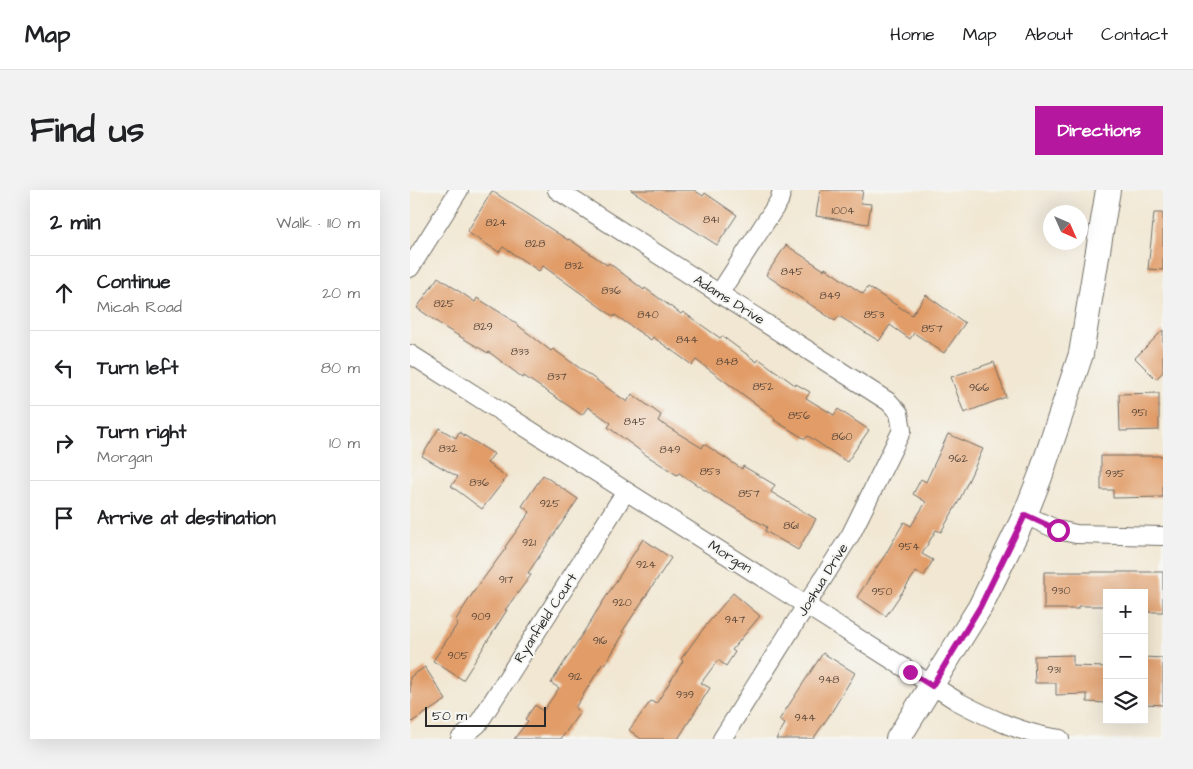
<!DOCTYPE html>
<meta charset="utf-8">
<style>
:root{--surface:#fff;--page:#f2f2f2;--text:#202124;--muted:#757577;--line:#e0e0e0;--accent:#b5179e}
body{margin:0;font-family:"Architects Daughter",sans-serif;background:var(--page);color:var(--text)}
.controls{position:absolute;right:15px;bottom:15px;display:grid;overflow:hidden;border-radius:0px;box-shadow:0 5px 20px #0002}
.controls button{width:45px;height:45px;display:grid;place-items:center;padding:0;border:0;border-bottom:1px solid var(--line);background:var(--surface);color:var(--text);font:25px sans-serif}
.compass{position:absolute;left:633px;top:15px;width:45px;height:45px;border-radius:50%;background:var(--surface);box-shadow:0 5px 20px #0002;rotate:135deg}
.scale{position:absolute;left:15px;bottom:12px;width:121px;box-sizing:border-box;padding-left:5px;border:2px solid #2b2b2b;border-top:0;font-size:14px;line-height:18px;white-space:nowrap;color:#2b2b2b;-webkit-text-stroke:4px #f6f6f2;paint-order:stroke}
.stop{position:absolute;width:15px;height:15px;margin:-11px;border:4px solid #b5179e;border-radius:50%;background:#fff}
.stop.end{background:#b5179e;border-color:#fff;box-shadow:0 1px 5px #0008}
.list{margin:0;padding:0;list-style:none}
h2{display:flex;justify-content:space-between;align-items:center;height:65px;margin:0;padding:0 20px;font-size:21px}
h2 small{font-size:16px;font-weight:400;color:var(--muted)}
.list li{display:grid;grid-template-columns:32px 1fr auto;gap:15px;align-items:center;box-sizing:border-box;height:75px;padding:0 20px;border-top:1px solid var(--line)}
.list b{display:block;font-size:19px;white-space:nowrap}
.list p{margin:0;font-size:16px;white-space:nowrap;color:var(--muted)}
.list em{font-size:16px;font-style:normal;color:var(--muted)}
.icon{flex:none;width:28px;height:28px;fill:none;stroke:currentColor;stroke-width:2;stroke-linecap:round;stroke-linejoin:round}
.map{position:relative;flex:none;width:753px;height:549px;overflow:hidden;border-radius:0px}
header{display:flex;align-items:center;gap:30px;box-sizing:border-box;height:70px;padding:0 25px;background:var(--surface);border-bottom:1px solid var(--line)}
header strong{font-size:24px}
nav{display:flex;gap:28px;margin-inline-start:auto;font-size:18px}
.intro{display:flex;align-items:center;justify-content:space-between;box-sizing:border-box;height:120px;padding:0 30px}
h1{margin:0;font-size:35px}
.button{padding:12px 22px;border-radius:0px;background:var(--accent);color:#fff;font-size:18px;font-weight:700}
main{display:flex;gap:30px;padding:0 30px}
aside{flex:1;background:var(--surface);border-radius:0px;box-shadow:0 5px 20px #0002}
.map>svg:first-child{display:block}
.building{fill:#e19c67}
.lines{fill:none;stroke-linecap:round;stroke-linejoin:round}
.street-casing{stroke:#706d65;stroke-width:20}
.secondary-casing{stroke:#706d65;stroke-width:26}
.street{stroke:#fff;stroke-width:18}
.secondary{stroke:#fff;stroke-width:24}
.route{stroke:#b5179e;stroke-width:6}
.labels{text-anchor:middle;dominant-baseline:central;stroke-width:4;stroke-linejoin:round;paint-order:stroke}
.number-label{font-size:11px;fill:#58473a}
.street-label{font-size:14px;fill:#2b2b2b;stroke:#f6f6f2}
</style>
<header>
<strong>Map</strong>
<nav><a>Home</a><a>Map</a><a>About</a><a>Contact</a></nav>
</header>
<div class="intro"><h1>Find us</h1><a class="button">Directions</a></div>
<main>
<aside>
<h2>2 min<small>Walk · 110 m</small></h2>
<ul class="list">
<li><svg class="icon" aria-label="ahead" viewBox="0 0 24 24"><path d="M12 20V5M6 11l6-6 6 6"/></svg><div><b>Continue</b><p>Micah Road</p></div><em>20 m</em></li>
<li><svg class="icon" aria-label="left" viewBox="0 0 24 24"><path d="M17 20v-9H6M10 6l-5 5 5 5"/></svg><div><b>Turn left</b></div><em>80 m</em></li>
<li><svg class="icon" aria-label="right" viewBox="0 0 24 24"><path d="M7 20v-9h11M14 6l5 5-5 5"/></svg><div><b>Turn right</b><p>Morgan</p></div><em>10 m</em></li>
<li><svg class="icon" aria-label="arrive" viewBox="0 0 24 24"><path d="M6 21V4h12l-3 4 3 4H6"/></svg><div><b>Arrive at destination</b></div></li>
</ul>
</aside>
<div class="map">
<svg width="753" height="549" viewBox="0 0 753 549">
<rect width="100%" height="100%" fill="#f6f6f2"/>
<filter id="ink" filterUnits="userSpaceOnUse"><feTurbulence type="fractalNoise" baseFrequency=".02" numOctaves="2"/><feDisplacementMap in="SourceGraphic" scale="10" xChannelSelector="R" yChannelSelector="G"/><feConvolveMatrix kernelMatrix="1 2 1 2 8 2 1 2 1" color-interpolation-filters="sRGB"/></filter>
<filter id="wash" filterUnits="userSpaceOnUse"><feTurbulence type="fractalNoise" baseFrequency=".0096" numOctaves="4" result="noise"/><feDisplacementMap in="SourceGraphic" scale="20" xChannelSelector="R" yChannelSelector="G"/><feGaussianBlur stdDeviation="1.12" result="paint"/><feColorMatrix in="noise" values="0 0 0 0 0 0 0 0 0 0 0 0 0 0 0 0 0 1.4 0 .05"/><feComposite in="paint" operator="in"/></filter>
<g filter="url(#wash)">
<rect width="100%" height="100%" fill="#f1e7d2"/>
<g id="blocks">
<path class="building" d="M221 0H284L293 6 295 3 327 25 307 55Z
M410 0H453L451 13 461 14 458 34 406 26Z
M82 1 158 50 159 49 197 75 199 73 234 100 235 98 271 124 273 122 310 148 312 146 347 172 349 169 385 195 386 194 400 202 396 208 424 225 428 219 459 240 437 272 398 246 395 249 364 230 365 228 286 170 282 175 243 147 241 150 205 125 204 127 133 76 129 81 93 57 89 62 57 42Z
M744 23H753V80L738 79Z
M376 55 414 80 415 78 453 104 458 97 502 125 516 105 555 133 534 163 504 143 500 149 480 135 469 151 429 126 425 131 356 85Z
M28 87 65 112 67 108 96 126 141 161 143 159 217 212 222 204 251 225 248 231 292 258 294 254 332 279 333 276 365 295 361 302 406 329 388 360 355 341 357 337 305 307 269 283 267 285 236 265 198 237 201 233 178 217 172 225 114 186 113 188 79 162 78 163 37 139 7 118Z
M753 140V182L746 189 725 168Z
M584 172 596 207 554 223 541 187Z
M749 203V240L710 241 709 204Z
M29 238 46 248 49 242 84 264 77 273 97 287 72 319 41 296 48 287 12 266Z
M538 244 573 259 549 311 531 342 526 340 512 364 523 370 514 386 506 382 476 426 447 407 475 365 494 332 501 336 516 312 503 304 511 289 516 292Z
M691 266H753V307L703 308V300H691Z
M133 285 168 309 118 383 121 385 95 420H97L53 490 23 471 48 433 45 431 65 400 96 358 95 357 120 322 112 316Z
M233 349 261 368 212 442 214 443 195 475 193 473 165 518 170 522 151 549H104L118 531 115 529 125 515 133 521 149 498 141 493Z
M634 382H753V422H734V403H697V416H668V419H634Z
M323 403 350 426 322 460 325 462 316 476 308 470 291 493 300 498 268 549H231L219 540 241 511 246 514 273 471 271 469 293 439Z
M413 463 445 483 421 523 403 549H366L375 534 369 530Z
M663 465V476L697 477V513L677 512V504L646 505V493H625L624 466Z
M734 467 753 468V515L734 514Z
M15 477 36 510 0 533V487Z"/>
</g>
</g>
<g filter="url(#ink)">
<use href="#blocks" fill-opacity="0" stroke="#706d65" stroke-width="1"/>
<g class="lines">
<g class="street-casing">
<path id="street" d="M147 0 479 212 489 223 492 240 441 344 312 549
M0 78 49 0
M309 104 369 11 372 0
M0 164 547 511C579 528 613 544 650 549
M615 325 648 340 666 344 753 346
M50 549 68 534 216 301"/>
</g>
<g class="secondary-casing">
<path id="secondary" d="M488 549 570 417 615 325 630 287 671 164 698 0"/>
</g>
<use href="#street" class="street"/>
<use href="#secondary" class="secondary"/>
</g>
</g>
<g class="lines" filter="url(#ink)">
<path class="route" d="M500 482 522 496 570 417 615 325 648 340"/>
</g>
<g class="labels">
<g class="number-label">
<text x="433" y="20">1004</text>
<text x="301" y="29">841</text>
<text x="86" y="32">824</text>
<text x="125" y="53">828</text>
<text x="164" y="75">832</text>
<text x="382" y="81">845</text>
<text x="201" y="100">836</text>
<text x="420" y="105">849</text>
<text x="34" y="113">825</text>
<text x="238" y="124">840</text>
<text x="464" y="124">853</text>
<text x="73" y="136">829</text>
<text x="522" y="138">857</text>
<text x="277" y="149">844</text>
<text x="110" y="161">833</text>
<text x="317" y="171">848</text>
<text x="147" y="186">837</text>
<text x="353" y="196">852</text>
<text x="569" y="197">966</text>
<text x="729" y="222">951</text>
<text x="389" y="225">856</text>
<text x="225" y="231">845</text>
<text x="432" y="246">860</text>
<text x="38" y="258">832</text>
<text x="260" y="259">849</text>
<text x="548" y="268">962</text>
<text x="300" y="281">853</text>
<text x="705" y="283">935</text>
<text x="69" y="292">836</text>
<text x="339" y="303">857</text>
<text x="140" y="313">925</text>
<text x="381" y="335">861</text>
<text x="119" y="352">921</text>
<text x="499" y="356">954</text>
<text x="236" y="374">924</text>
<text x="96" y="389">917</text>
<text x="651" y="400">930</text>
<text x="472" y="401">950</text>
<text x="212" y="412">920</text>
<text x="71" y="426">909</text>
<text x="325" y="429">947</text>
<text x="190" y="450">916</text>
<text x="48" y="465">905</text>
<text x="644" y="479">931</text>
<text x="165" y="486">912</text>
<text x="419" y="489">948</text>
<text x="275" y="504">939</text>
<text x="395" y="527">944</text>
</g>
<g class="street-label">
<text transform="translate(319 110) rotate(32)">Adams Drive</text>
<text transform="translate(320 367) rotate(32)">Morgan</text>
<text transform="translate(413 390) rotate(-58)">Joshua Drive</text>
<text transform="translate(136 428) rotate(-57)">Ryanfield Court</text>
</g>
</g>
</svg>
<div class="controls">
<button>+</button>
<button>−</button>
<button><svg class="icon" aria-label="layers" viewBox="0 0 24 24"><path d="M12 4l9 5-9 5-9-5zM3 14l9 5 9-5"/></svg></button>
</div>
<svg class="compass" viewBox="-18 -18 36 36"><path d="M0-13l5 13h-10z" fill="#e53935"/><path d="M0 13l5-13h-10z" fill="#757577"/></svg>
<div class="scale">50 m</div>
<div class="stop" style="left:648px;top:340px"></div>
<div class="stop end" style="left:500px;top:482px"></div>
</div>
</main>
